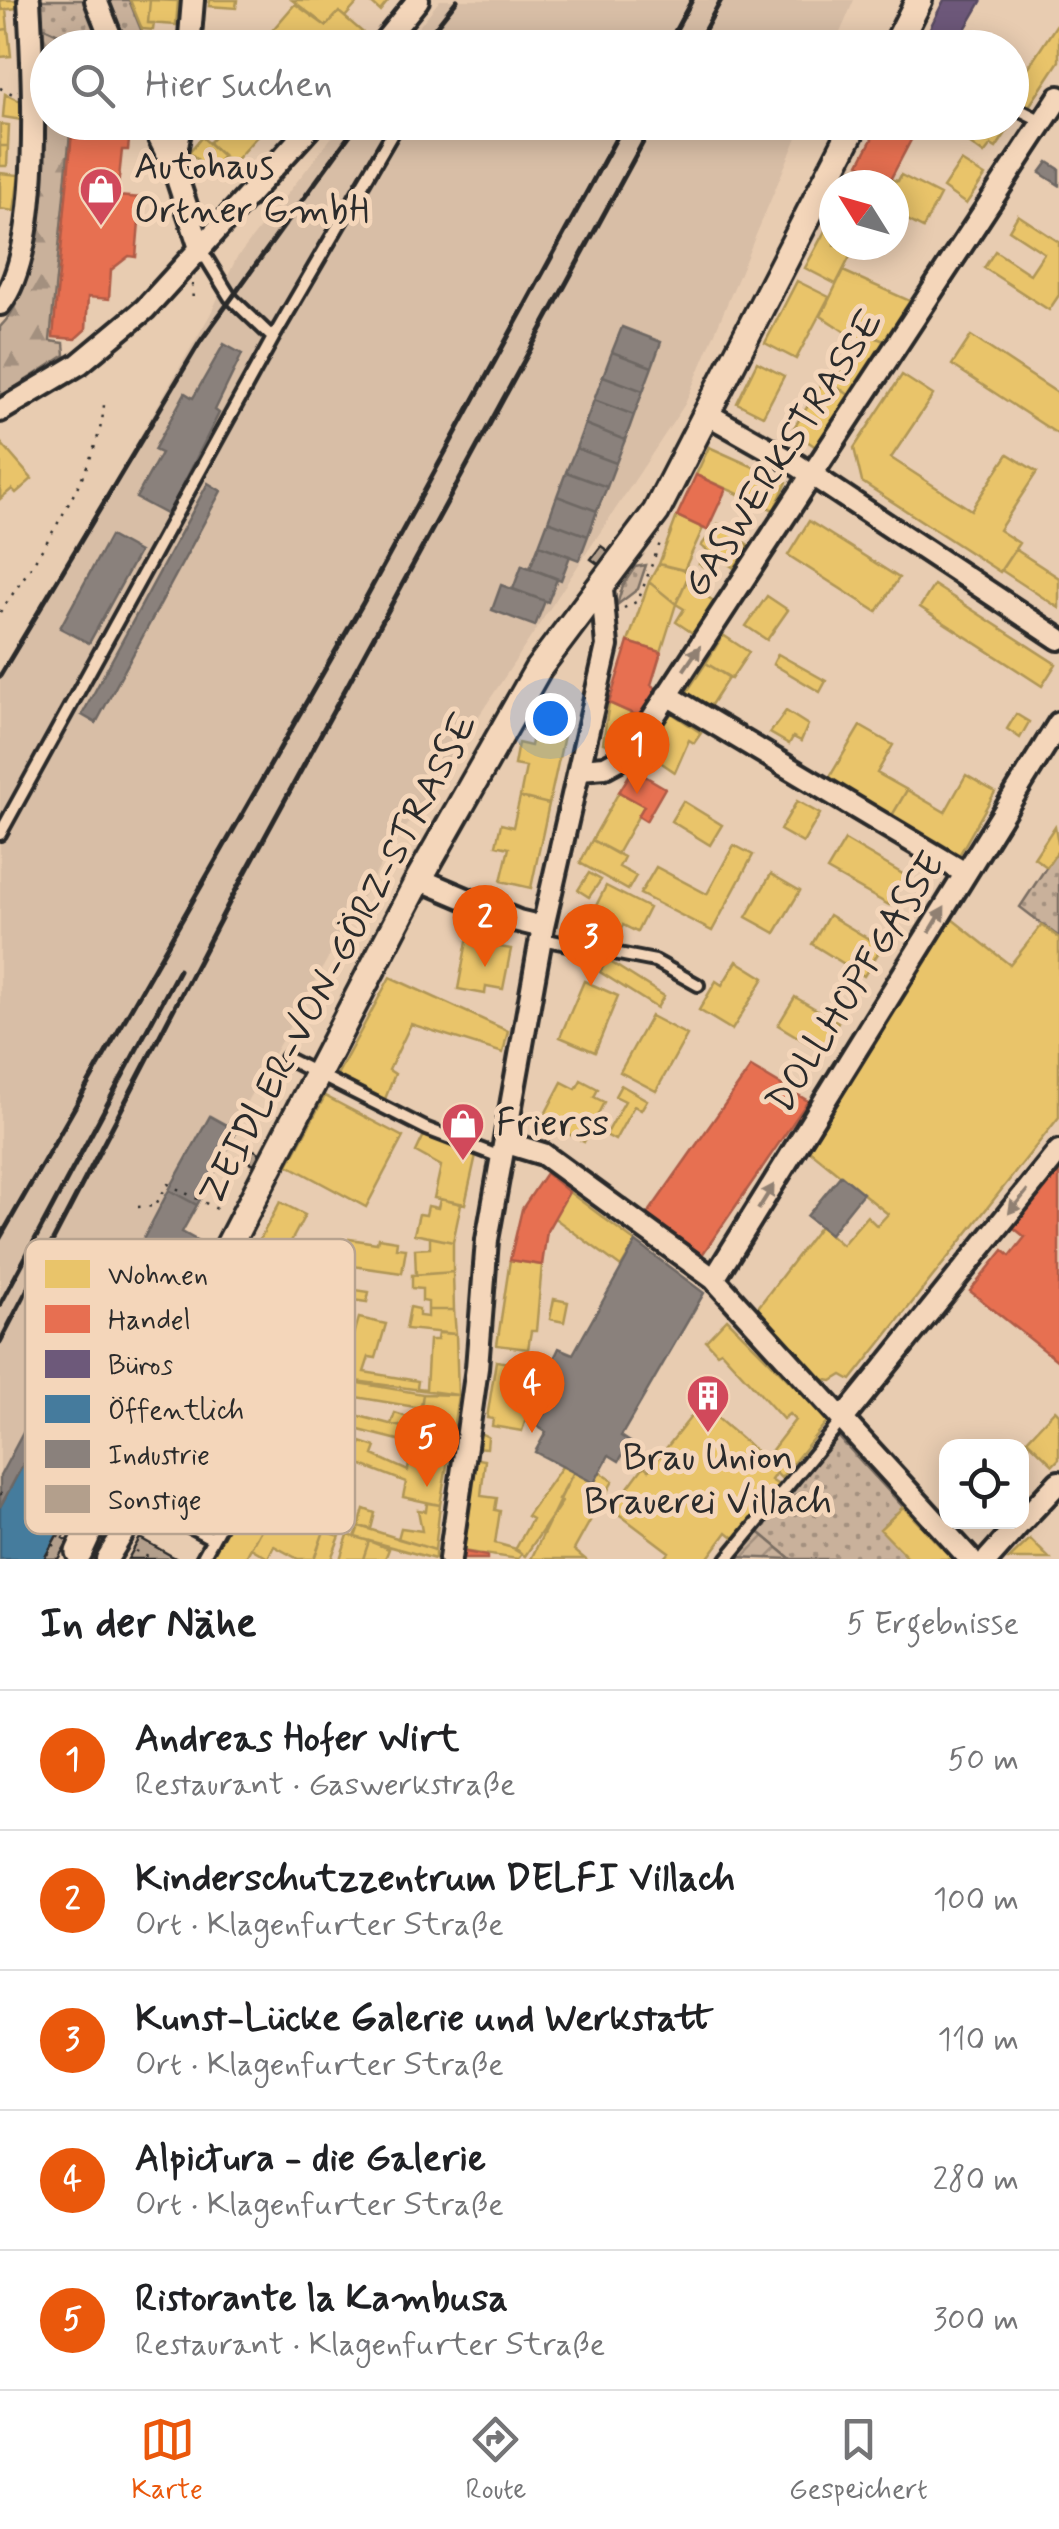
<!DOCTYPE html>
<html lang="de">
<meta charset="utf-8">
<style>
:root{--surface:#fff;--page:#f2f2f2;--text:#202124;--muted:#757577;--line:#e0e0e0;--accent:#ea580c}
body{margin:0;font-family:Mynerve,sans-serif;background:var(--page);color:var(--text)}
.controls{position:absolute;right:30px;bottom:30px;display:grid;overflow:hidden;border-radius:20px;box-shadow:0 5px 25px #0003}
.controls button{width:90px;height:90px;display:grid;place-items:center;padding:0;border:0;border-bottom:2px solid var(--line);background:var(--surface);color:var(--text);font:50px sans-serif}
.compass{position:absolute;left:819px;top:170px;width:90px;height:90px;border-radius:50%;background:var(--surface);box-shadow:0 5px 25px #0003;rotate:307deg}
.you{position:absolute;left:550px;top:718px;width:35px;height:35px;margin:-25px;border:8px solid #fff;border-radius:50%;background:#1a73e8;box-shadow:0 0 0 15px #1a73e833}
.badge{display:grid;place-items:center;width:65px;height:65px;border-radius:50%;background:var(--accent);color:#fff;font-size:32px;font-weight:700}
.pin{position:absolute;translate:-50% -82px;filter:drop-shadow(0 2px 5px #0008)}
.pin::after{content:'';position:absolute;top:52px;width:35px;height:30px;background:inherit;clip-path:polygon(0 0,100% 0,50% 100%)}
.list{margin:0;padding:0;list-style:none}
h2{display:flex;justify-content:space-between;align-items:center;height:130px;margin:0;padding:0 40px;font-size:42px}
h2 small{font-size:32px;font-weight:400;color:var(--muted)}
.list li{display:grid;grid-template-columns:65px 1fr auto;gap:30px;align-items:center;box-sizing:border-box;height:140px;padding:0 40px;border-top:2px solid var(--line)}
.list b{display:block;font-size:38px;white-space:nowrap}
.list p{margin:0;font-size:32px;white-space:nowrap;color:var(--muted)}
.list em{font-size:32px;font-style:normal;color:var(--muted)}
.icon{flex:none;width:55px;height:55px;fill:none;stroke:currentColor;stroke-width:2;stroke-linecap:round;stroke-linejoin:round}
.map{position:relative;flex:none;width:1059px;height:1559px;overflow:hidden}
.search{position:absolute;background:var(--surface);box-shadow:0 5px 25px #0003;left:30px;right:30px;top:30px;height:110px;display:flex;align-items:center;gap:25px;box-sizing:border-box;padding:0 35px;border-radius:55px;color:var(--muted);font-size:38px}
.sheet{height:830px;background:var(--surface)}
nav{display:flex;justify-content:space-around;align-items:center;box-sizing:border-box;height:140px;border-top:2px solid var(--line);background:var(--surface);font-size:28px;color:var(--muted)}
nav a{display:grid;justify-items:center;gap:5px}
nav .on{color:var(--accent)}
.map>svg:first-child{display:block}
.built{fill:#d8bea6}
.grass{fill:url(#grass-dots);stroke:#7a6e63;stroke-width:2.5}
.forest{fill:url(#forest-firs);stroke:#7a6e63;stroke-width:2.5}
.garden{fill:url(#garden-furrows);stroke:#7a6e63;stroke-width:2.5}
.homes{fill:#e9c46a;stroke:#b09657;stroke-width:2.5}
.shops{fill:#e76f51;stroke:#af5b46;stroke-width:2.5}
.offices{fill:#6d597a;stroke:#594b62;stroke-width:2.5}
.public{fill:#457b9d;stroke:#3d637b;stroke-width:2.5}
.industry{fill:#8a817c;stroke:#6e6764;stroke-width:2.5}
.building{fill:#b39f8c;stroke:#2b2b2b;stroke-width:2.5}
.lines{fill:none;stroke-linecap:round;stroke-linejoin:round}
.service-casing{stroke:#2b2b2b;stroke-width:18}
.minor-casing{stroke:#2b2b2b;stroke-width:28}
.tertiary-casing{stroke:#2b2b2b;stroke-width:32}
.path{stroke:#2b2b2b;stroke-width:2.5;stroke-dasharray:2.5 8;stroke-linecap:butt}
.service{stroke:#f4d6ba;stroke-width:10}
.minor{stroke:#f4d6ba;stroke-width:20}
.tertiary{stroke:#f4d6ba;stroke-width:25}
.rail{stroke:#2b2b2b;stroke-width:5}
.oneway{fill:#908072}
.labels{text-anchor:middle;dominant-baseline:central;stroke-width:10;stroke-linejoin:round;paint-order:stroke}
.poi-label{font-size:38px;fill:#2b2b2b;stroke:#f4d6ba;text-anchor:start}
.street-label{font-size:38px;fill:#2b2b2b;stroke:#f4d6ba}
.key{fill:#f4d6ba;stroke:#b8a38f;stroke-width:2.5}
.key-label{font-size:28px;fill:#2b2b2b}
</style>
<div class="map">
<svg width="1059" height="1559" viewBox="0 0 1059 1559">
<defs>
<pattern id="grass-dots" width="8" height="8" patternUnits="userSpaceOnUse" patternTransform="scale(2.5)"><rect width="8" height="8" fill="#c9b19b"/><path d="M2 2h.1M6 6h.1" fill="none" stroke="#a3907f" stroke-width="1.8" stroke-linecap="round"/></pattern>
<pattern id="forest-firs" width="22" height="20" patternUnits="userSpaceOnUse" patternTransform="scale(2.5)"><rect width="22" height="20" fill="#c9b19b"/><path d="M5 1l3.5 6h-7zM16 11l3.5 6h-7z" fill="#a3907f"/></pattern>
<pattern id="garden-furrows" width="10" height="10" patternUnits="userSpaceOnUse" patternTransform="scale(2.5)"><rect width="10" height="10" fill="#c9b19b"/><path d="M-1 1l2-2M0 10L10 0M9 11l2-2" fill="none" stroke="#a3907f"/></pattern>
</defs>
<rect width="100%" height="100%" fill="#e8ccb1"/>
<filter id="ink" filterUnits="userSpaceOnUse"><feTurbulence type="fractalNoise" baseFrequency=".01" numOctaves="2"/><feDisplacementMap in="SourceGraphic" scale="20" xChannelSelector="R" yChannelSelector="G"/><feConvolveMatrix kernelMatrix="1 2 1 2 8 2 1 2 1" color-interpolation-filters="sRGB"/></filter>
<g filter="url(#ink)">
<path class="built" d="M440 0H854L834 47H403Z
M343 123H803L685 404 383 861 0 1538V678L210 315 236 259Z"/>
<path class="grass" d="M36 0H87L103 39 78 43 38 25Z
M106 0H129L148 47H126Z
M646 565 638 589 617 605 623 585 635 567Z
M1059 848V937L1020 907Z
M834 1432 903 1507 909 1559H791L756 1530Z"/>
<path class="forest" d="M38 25 78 43V47L48 48V122L71 123 50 341 64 343 65 355 0 397V327C53 275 43 97 38 25Z"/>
<path class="garden" d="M756 1530 791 1559 734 1557Z"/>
<path class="homes" d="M0 0H17L18 8 1 10Z
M130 0H150L148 23H154L153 30 142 29Z
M150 0 178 1 176 25 148 23Z
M210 0H237L236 8 209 6Z
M292 0H360L345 17 339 12 326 26Z
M368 0H389L380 11Z
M295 4 326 26 339 12 367 36 356 48H335L326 40 319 48H257Z
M6 9 8 29 0 30V10Z
M1059 21V61L1026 111 1018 83Z
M8 29 11 56 0 57V30Z
M1012 80 1018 83 1026 111 1012 104Z
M5 94 24 103 22 120 3 117Z
M228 122 268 124 232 164 209 143Z
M973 122H1008L1004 127 1008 130 996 148 991 145 984 154 962 138Z
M0 124 9 125 8 146H0Z
M202 137 223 156 220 159 227 166 217 177 189 152Z
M0 146H8L7 166H0Z
M961 161 985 176 966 204 943 188Z
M0 173 19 175 14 211 0 209Z
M901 175 940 195 923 228 894 213V185H885L888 179 898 181Z
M1018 215 1059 242V295L1049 310 984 268 995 251 1030 274 1044 253 1009 230Z
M826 229 834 233V245H856L836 284 805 268Z
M843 271 910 301 884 341 865 333 859 341 821 316Z
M797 281 829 297 796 359 765 343Z
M865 333 884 341 849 395 832 383Z
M971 336 1059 394V435L952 365Z
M757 362 784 376 763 416 737 403Z
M902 375 933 395 891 458 971 510 1008 454 1037 472 999 530 1019 543 1000 572 862 482 854 448Z
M825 379 849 395 816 447 792 431Z
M1 443 32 479 16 493 12 489 0 499Z
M709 447 787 482 774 510 696 475Z
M677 516 703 528 684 570 659 564Z
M809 521 899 578 877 612 788 555Z
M718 524 750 546 734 568 717 556 707 569 699 564 708 551 701 546Z
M1015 549 1059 578V608L1001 570Z
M659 564 690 572 676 604 649 582Z
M649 582 676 604 661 652 628 642Z
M686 582 715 602 694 634 676 622 684 609 676 604Z
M934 585 1056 664 1042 686 920 607Z
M767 596 788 610 767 640 746 626Z
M723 635 749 652 731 679 706 663Z
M778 654 826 681 820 692 773 664Z
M706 663 729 677 709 708 686 693Z
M609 703 640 717 619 749 603 743Z
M786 711 808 725 801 741 793 737 789 744 770 733Z
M670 712 701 733 694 743 689 740 675 772 644 751Z
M1016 714 1029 722 1020 738 1007 729Z
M537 716 567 722 549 804 520 797 526 767 514 765 518 743 531 746Z
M860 726 893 745 877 773 907 790 890 819 826 783Z
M966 775 995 792 958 857 890 819 907 790 945 812Z
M619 792 644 806 617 854 592 840Z
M520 797 549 804 531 888 501 881 509 848 496 845 501 824 513 827Z
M683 801 722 825 710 845 671 821Z
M797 801 820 814 803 843 780 830Z
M1055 826 1059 849 1047 867 1034 858Z
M592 840 624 857 619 867 636 876 628 890 580 863Z
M845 840 906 876 889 905 827 870Z
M734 845 753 855 712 931 640 894 656 867 707 894Z
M589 873 601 880 589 897 578 890Z
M771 874 800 891 775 933 746 917Z
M606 886 649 908 637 932 623 925 615 942 585 928Z
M829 915 882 947 864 976 812 944Z
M952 919 1010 965 1042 925 1059 938V1117L851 1380 842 1375 832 1381 821 1379 756 1310 820 1226 842 1245 867 1216 877 1226 888 1214 809 1150Z
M467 941 511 949 503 989 486 986 485 994 458 989Z
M607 960 664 996 657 1008 600 972Z
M737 961 764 978 732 1030 699 1010 716 981 722 985Z
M390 977 508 1031 503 1053 411 1024 389 1070 395 1074 385 1099 337 1075Z
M584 981 618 996 595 1052 560 1037Z
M795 997 838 1022 821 1051 778 1025Z
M651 1016 687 1035 656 1091 620 1072Z
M581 1080 598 1089 594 1097 604 1102 584 1142 542 1120 562 1082 576 1089Z
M621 1085 647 1100 641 1110 634 1106 615 1140 606 1135 625 1101 615 1096Z
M325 1096 403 1137 366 1207 288 1165Z
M425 1133 476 1155 465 1204 434 1198 441 1166 416 1152Z
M569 1192 636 1242 621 1267 553 1217Z
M440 1199 461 1204 453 1242 414 1234 419 1214 426 1215 428 1206 438 1208Z
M280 1202 305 1215 245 1328 232 1321 229 1326 217 1319Z
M430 1237 453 1242V1272L416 1275 415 1249 430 1248Z
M378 1238 397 1241 396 1248 406 1249 402 1273 345 1265 349 1239 377 1243Z
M510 1260 542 1265 536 1331H531L528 1349 497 1345Z
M453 1272 454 1310H428V1302L422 1301V1289L412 1288V1275Z
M342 1288 369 1292 367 1302 352 1300 349 1321 332 1318Z
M554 1299 568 1302 564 1322 550 1319Z
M410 1307 419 1309V1316L428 1317V1310H454L456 1334 406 1329Z
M359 1318 386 1324 376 1358 369 1357 364 1372 418 1381 417 1388 426 1389 429 1340H437L438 1333 456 1334 458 1395 341 1379Z
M727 1319 828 1420 781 1478 776 1473 771 1480 780 1486 738 1541 727 1532 707 1559H663L669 1552 612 1509 644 1466 649 1470 701 1404 765 1459 795 1420 789 1414 783 1419 721 1351 717 1353 706 1341Z
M496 1361 531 1366 524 1412 528 1413 522 1431 492 1426 493 1419 487 1418Z
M543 1367 564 1374 558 1387 540 1381Z
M358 1383 423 1394 421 1408 356 1397Z
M423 1394 458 1395 452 1437 417 1430Z
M1055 1410 1059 1414V1459L1053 1465 1027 1440Z
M395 1413 419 1421 417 1430 391 1424Z
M359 1416 413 1430 410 1443 355 1429Z
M413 1430 452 1437 440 1505 403 1497 406 1482 354 1462 361 1442 376 1447 373 1455 408 1471Z
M476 1431 488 1437 487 1448 473 1447Z
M472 1458 485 1460 481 1496 497 1498 495 1510 500 1511 495 1543 516 1549 522 1554 518 1559 455 1550Z
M564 1464 575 1470 558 1500 562 1502 525 1556 515 1550 532 1519 527 1516Z
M574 1471 594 1483 600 1472 613 1481 603 1499 607 1502 600 1514 595 1512 574 1550 585 1559H531Z
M239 1500 271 1511 245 1559H207Z
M427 1503 440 1505 435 1550 398 1539 401 1528 422 1531 418 1510 426 1511Z
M903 1507 952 1559H909L880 1529Z
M364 1509 375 1513 371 1529 359 1526Z
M271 1511 324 1531 314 1559H298L274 1546 268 1558 251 1548Z
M359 1526 435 1550V1559L355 1537Z
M324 1531 340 1536 331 1559H314Z
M348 1535 369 1541 363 1559H340Z
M1030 1539 1050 1559H1009Z
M369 1541 389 1549 385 1559H363Z"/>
<path class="shops" d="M73 122H131L128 150H122L117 196 141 198 136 257 129 256 111 270 109 299 88 297 86 329 75 339 53 337Z
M881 122 912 138 890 180 859 164Z
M696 475 726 489 707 530 677 516Z
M628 642 661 652 651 685 659 690 640 717 609 703Z
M633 769 665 788 646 821 638 816 644 806 619 792Z
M751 1067 808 1101 702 1255 647 1215Z
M1059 1166V1362L970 1291 1003 1250 1010 1256 1025 1237 1010 1225Z
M546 1173 569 1192 547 1231 542 1265 510 1260 522 1209Z
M455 1550 487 1556V1559H454Z"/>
<path class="offices" d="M944 0H982L954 48H920Z"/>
<path class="public" d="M126 1273 181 1308 164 1340 150 1333 48 1527 59 1533 44 1559H0V1507Z"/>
<path class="industry" d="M1048 162 1059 169V185L1040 173Z
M622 327 661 342 652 367 612 352Z
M224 344 242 354 215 410 219 413 168 515 136 498 161 453 154 450 185 393 193 398Z
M612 352 652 367 643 391 603 376Z
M603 376 643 391 634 415 594 400Z
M594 400 634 415 625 440 585 424Z
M585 424 625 440 616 463 576 448Z
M576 448 616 463 607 487 566 472Z
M566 472 607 487 597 511 557 496Z
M208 483 221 491 96 723 82 715Z
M557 496 597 511 588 536 548 521Z
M548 521 588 536 579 560 539 545Z
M110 536 139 552 89 643 60 628Z
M539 545 570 556 561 580 530 568Z
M522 565 557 579 548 602 513 589Z
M501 585 545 601 535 626 492 610Z
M210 1116 237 1131 197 1205 169 1190Z
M841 1175 863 1193 830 1234 807 1216Z
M169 1190 197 1205 182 1232 211 1248 189 1289 133 1259Z
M636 1242 704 1293 621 1436 630 1442 619 1461 609 1455 594 1483 535 1452 546 1432 537 1426 564 1374 549 1369 559 1348 573 1354Z
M112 1266 126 1273 0 1507V1476Z"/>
<path class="building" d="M601 546 611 553 601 566 591 559Z
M246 1146 260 1153 254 1164 241 1158Z
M175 1403 181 1407 174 1417 180 1421 107 1542 102 1539 106 1528 163 1411 169 1414Z
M61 1528 67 1531 63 1538 68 1541 58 1559H44Z
M140 1538 177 1559H128Z"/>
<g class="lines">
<g class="service-casing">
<path id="service" d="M1012 106 1042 121
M200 248 230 297 273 338
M0 834 273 338 399 122
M541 939 655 961 698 985
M286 1058 427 1129 503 1158
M120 1259 197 1305
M145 1502 213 1539 271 1434 206 1398
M202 1559 213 1539
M727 1559 843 1419"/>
</g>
<g class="minor-casing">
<path id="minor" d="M96 0 115 48
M189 48 193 0
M379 48 418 0
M151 122 173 166
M182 122 173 166 200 248
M0 304C44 251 33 69 29 0
M0 411 79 364 145 309 315 122
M709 415 797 465 1059 639
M667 695 965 873
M580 769 605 767 629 754 1059 97
M419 879 518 921 543 927
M507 1143 543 1154 714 1279 970 1559
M714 1279 1059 723
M843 1419 1059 1151
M1022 1521 1059 1482
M107 1559 206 1398 161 1376
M450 1559 477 1368 487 1240 543 927 607 646 602 589
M988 1559 1021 1522"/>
</g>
<g class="tertiary-casing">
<path id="tertiary" d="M895 48 919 0
M79 1552 161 1376 419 879 538 669 656 512 856 122"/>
</g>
<path class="path" d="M0 88 15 95
M192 284 193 302
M624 608 638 601 660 543
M0 612C35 563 104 460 104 401
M138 1207 155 1206 168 1184 223 1212
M158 1437 172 1411
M0 1493 4 1498
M136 1551 152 1559
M47 1555 67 1523"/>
<use href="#service" class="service"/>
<use href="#minor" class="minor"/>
<use href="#tertiary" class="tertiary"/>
<path class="rail" d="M419 48 457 0
M666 48 692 0
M695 48 721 0
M0 676 200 342 359 122
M0 1238 363 603 625 122
M0 1305 179 970
M0 1342 230 901 654 122"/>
</g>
<defs><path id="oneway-solid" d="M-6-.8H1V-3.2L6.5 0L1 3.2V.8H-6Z" transform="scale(2.5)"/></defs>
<g class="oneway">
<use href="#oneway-solid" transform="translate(692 658) rotate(-56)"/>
<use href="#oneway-solid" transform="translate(937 920) rotate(-59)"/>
<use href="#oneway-solid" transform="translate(766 1197) rotate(-58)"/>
<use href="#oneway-solid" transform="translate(1018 1202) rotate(129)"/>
</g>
</g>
<defs>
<g id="shop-pin" transform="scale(2.25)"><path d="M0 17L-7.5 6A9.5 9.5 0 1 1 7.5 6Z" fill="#d1495b" stroke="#f4d6ba"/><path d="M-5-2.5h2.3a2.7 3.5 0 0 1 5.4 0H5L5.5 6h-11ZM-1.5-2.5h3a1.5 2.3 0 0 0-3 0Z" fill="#fff"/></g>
<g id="building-pin" transform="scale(2.25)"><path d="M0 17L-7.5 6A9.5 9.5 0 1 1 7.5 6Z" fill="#d1495b" stroke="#f4d6ba"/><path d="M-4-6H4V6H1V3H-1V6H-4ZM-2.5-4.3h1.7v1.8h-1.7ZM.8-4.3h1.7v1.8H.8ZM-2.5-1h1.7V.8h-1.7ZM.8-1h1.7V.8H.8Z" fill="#fff"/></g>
</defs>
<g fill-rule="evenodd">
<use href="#shop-pin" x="101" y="189"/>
<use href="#shop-pin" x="463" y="1124"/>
<use href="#building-pin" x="708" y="1396"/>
</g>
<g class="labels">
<g class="poi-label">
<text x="134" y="167">Autohaus<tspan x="134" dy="44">Ortner GmbH</tspan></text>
<text x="496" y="1124">Frierss</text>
<text x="708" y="1458" text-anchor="middle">Brau Union<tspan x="708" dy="44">Brauerei Villach</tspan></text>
</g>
<g class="street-label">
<text transform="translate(784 454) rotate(-57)">GASWERKSTRASSE</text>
<text transform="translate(339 959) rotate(-62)">ZEIDLER-VON-GÖRZ-STRASSE</text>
<text transform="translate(857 983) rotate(-58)">DOLLHOPFGASSE</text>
</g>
</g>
<rect x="25" y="1239" width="330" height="295" rx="15" class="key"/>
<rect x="45" y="1260" width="45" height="28" fill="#e9c46a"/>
<rect x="45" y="1305" width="45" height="28" fill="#e76f51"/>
<rect x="45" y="1350" width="45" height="28" fill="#6d597a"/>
<rect x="45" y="1395" width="45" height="28" fill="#457b9d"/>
<rect x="45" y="1440" width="45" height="28" fill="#8a817c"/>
<rect x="45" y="1485" width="45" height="28" fill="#b39f8c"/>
<g class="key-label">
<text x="108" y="1284">Wohnen</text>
<text x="108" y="1329">Handel</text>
<text x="108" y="1374">Büros</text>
<text x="108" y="1419">Öffentlich</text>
<text x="108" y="1464">Industrie</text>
<text x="108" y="1509">Sonstige</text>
</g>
</svg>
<div class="controls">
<button><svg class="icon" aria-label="locate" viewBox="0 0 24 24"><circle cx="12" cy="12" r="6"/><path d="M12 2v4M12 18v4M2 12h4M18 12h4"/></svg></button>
</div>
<svg class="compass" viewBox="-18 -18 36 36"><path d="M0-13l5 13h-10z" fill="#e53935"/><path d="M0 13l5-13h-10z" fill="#757577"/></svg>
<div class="you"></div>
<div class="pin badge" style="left:637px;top:794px">1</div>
<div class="pin badge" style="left:485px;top:967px">2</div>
<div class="pin badge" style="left:591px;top:986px">3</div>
<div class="pin badge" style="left:532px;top:1433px">4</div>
<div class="pin badge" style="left:427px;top:1487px">5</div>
<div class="search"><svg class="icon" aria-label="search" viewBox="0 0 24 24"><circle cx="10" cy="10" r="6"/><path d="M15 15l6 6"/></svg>Hier suchen</div>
</div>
<section class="sheet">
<h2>In der Nähe<small>5 Ergebnisse</small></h2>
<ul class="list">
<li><span class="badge">1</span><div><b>Andreas Hofer Wirt</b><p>Restaurant · Gaswerkstraße</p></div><em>50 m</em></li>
<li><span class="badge">2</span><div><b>Kinderschutzzentrum DELFI Villach</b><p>Ort · Klagenfurter Straße</p></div><em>100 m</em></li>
<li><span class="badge">3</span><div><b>Kunst-Lücke Galerie und Werkstatt</b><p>Ort · Klagenfurter Straße</p></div><em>110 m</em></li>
<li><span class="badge">4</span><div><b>Alpictura - die Galerie</b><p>Ort · Klagenfurter Straße</p></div><em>280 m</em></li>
<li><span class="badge">5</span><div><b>Ristorante la Kambusa</b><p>Restaurant · Klagenfurter Straße</p></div><em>300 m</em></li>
</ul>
</section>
<nav>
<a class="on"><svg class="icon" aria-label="map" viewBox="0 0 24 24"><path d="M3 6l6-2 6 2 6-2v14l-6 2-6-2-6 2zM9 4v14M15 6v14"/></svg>Karte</a>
<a><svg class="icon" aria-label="directions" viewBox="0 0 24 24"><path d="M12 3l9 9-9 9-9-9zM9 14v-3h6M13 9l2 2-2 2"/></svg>Route</a>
<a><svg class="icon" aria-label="saved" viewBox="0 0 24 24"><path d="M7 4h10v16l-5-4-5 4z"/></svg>Gespeichert</a>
</nav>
